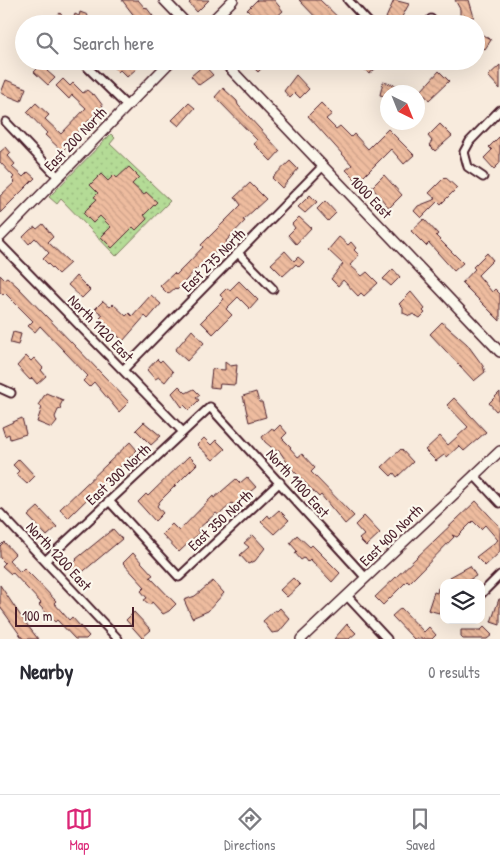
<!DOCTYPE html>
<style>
:root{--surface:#fff;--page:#f7f7f7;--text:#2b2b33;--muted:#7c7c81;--line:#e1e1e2;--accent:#db2777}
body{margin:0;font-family:"Patrick Hand",sans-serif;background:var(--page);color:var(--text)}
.controls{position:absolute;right:15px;bottom:15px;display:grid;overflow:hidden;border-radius:10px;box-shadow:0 5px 20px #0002}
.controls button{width:45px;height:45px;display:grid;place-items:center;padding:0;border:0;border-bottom:1px solid var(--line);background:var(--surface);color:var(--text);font:25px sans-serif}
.compass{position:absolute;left:380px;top:85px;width:45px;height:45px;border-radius:50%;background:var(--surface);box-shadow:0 5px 20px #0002;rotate:137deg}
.scale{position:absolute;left:15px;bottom:12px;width:119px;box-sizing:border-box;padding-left:5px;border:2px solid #4a1f2b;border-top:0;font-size:14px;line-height:18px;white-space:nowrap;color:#4a1f2b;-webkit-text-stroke:4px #fbf7ec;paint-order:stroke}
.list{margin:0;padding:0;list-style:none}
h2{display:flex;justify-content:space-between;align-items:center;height:65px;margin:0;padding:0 20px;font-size:21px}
h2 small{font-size:16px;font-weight:400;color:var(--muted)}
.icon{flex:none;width:28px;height:28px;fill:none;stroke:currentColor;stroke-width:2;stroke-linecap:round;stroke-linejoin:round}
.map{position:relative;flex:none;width:500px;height:639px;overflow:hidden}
.search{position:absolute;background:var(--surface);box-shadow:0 5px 20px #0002;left:15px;right:15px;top:15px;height:55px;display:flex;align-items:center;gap:12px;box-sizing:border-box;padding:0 18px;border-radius:28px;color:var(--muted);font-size:19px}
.sheet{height:155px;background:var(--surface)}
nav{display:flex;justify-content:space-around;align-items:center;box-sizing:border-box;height:70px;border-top:1px solid var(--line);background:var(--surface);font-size:14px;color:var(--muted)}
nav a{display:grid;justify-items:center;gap:2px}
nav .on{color:var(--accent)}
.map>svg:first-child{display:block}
.grass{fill:url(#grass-dots);stroke:#7f7d60}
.building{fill:url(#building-back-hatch);stroke:#4a1f2b}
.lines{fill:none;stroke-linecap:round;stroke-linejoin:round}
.minor-casing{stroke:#4a1f2b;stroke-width:11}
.tertiary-casing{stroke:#4a1f2b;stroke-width:12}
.minor{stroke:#fbf7ec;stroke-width:7}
.tertiary{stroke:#fbf7ec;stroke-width:9}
.labels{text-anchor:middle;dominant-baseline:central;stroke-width:4.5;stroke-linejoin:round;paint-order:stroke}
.street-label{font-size:15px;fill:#4a1f2b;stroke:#fbf7ec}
</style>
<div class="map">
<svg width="500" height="639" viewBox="0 0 500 639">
<defs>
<pattern id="grass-dots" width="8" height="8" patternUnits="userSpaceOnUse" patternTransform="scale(1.25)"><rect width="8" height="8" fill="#b4db96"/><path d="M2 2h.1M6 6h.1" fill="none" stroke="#9cbc81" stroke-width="1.8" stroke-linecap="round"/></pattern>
<pattern id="building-back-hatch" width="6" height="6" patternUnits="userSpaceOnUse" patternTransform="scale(1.25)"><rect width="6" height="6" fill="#eebc9f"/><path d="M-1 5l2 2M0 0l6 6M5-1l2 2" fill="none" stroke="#cea189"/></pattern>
</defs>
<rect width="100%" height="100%" fill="#f8ebdd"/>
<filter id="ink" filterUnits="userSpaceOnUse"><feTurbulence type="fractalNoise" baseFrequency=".02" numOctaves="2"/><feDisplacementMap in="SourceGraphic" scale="10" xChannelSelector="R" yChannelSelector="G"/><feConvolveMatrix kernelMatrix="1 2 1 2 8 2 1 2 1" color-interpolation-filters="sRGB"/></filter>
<g filter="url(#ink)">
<path class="grass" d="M111 134 115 138 110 144 170 201 116 256 61 199 57 204 49 197Z"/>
<path class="building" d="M122 0H138L145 8 146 7 159 24H136L132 19 135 17Z
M192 0H209L197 12 189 3Z
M257 0H274L283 11 274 19 270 14 260 23 247 10Z
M299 0H320L345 24H322Z
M394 0 409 4 398 24 386 18Z
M455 0H469L474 17 460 18V9Z
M80 12 88 15 87 18 100 24H71L75 14 79 16Z
M60 13 69 24H47Z
M476 31 491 40 485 49 476 44Z
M118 61H145L127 77 120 70 118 72 112 66Z
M247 61H269L258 72Z
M349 61H376L380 65 369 74 361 65 356 69Z
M44 62 50 68 47 71 55 78 48 85 34 72Z
M204 65 213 75 199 85 191 76Z
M500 65V89L488 76Z
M439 71 449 81 429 100 421 91Z
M296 75 309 89 300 98 295 93 290 98 284 91Z
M63 79 70 86 73 83 83 93 87 90 93 95 94 94 103 106 67 142 69 144 62 151 45 135 47 133 27 112 36 103 49 115 45 119 61 134 86 108 72 95 69 99 56 86Z
M6 80 26 88 21 101 1 93Z
M383 82 415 90V92H388V97L380 95Z
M223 88 237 101 238 105 280 151 271 161 254 144 257 140 215 97Z
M189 103 195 108 179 126 172 120Z
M321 103 332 114 326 119 336 129 340 126 351 137 354 134 368 149 388 129 414 155 404 164 391 149 358 182 346 170 352 165 308 116Z
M440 124 452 136 435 151 429 145 432 141 428 136Z
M500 136V163L494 169 484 158 492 150 489 147Z
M6 147 11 153 8 156 15 164 12 167 23 177 28 172 35 178 0 213V196L15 182 12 179 14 177 0 162V152Z
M290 161 298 169 282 188 272 178Z
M129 167 139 177 132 184 144 195 146 192 157 202 144 215 147 219 136 230 133 227 112 248 101 237 111 227 100 216 93 223 83 213 97 199 94 197 98 193 90 185 101 174 108 181 114 175 117 178Z
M384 175 402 195 389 208 372 187Z
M445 177 457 188 441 204 438 201 421 218 414 211 418 206 436 199 429 193Z
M250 183 266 199 243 220 245 221 226 241 227 243 196 269 177 290 175 288 168 294 160 286 174 273 176 275 189 262 203 247 201 245 241 205 235 197Z
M310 195 317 202 305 213 298 207Z
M325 201 336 213 328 221 317 209Z
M299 217 311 228 296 244 288 235 295 228 292 224Z
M424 219 438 234 436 236 463 263 454 271 429 243 426 246 411 231Z
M43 224 53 237 48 242 70 263 58 274 43 259 49 253 35 238 29 244 23 237 30 230 35 227 37 229Z
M339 237 348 245 351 242 356 248 354 250 359 255 350 265 362 276 367 272 378 283 364 296 361 293 358 296 343 280 338 286 331 279 343 264 328 250Z
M285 251 294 261 298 257 304 262 299 267 296 264 283 276 271 264Z
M487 253 493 260 478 275 492 292 495 289 500 294V321L462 283 475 269 473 267Z
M393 269 400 277 391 286 383 279Z
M0 275 4 279 7 277 18 287 129 402 119 412 94 382 89 387 83 381 88 376 40 326 35 332 28 326 33 321 5 293 3 295 0 292Z
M76 276 90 290 82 298 68 285Z
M239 281 258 300 250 309 238 297 226 309 232 315 213 334 201 322 224 299 220 295 227 288 230 290Z
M411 292 425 309 423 311 425 313 420 318 413 314 410 316 403 313V308L399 304Z
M151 295 161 304 148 319 145 316 123 341 100 318 103 315 95 309 103 301 110 307 113 304 126 316 129 313 132 316Z
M442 322 467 344 483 366 485 372 474 381 430 334Z
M192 330 204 343 187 361 175 350Z
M13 332 21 334 18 345 10 343Z
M26 356 31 361 34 358 43 368 41 370 46 376 37 384 32 378 30 380 17 366Z
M157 359 160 362 162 360 173 372 165 382 159 377 155 379 147 370Z
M225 362 230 366 237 365 235 385 220 384 219 388 210 387 212 369 225 370Z
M179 386 186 393 194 389 200 395 196 398 199 400 189 410 184 405 182 407 172 393Z
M256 392 259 402H262L266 417 249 422 243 396Z
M500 392V408L496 411 489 403Z
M46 393 63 400 60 406 61 409 58 410 55 417 57 422 52 428 37 422 42 407 38 405Z
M454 398 486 432 464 451 459 446 447 457 444 455 436 461 425 450 440 436 448 445 468 427 447 405Z
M22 418 26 434 10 439 9 434 5 436 2 427Z
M144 422 161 436 151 445 136 430Z
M280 425 287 433 282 438 291 447 290 448 298 457 302 454 315 468 311 472 354 516 345 524 321 495 319 497 291 468 278 449 276 451 265 442 262 437 272 428 274 431Z
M204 438 211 445 216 440 225 449 213 460 197 445Z
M130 442 137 450 68 518 60 509Z
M401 449 413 462 397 477 394 473 391 476 382 467Z
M189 456 197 464 160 501 157 506 163 513 155 521 138 502 146 494 148 496Z
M19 459 35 476 27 484 16 474 19 471 13 465Z
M247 477 256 487 234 505 232 503 219 515 216 513 197 530 199 533 179 552 162 534 172 524 179 531 213 496 214 498 236 479 240 483Z
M476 501 500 527V552L485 566 476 557 498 540 485 525 481 529 473 521 457 537 452 535 454 537 418 574 409 583 407 581 383 605 375 597Z
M38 507 57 527 47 536 28 516Z
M279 510 289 520 274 534 261 522 268 515 270 518Z
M364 516 380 533 366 546 359 539 364 535 355 525Z
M113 529 122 539 79 575 71 566 77 560 76 559Z
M253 535 265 548 255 561 248 564 240 555 249 547 244 543Z
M297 535 310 547 312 545 340 573 332 582 310 559 307 562 304 558 301 560 295 553 297 551 290 543Z
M4 542 15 554 9 560 20 572 24 568 33 577 56 601 54 603 69 620 72 617 89 636 86 639H75L57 620 55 622 39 605 41 603 12 572 11 574 2 566 5 563 0 558V546Z
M133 553 153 575 150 577 176 604 169 611 163 614 152 602 150 605 144 600 147 598 141 591 145 587 123 563Z
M470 566 476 576 463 583H453L450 577Z
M293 578 300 585 287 597 280 590Z
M213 581 224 593 208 611 192 618 184 600 195 596Z
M0 585 22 618 38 639H23L6 615 0 607Z
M438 588 444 590V612L440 611 439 613 428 610 434 592 437 593Z
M499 599H500V625L491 622Z
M280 608 290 619 279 632 272 633 263 621 275 610 277 611Z
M401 608 424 632 429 627 436 635 432 639H414L392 616Z
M134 612 151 630 142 638 126 620Z
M347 624 356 633 349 639H334Z
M484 627 492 635 487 639H463L461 637V630H481Z"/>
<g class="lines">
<g class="minor-casing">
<path id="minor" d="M348 0 370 24
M429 24 431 19
M81 61 127 106
M6 122 58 177
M483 177 468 167 464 152 470 141 500 110
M0 244 183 432
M239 254 273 289
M123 370 322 167
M0 388 11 393
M474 475 500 503
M110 502 179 577 280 482
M0 513 118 639
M45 561 210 407 366 578
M481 594 500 575
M347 596 387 639"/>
</g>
<g class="tertiary-casing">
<path id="tertiary" d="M164 0 187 24
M209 24 233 0
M223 61 500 352
M0 237 171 61
M301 639 500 451"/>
</g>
<use href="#minor" class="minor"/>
<use href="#tertiary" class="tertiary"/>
</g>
</g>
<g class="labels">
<g class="street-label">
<text transform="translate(75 139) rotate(-46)">East 200 North</text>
<text transform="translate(371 197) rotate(46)">1000 East</text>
<text transform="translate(213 260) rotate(-45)">East 275 North</text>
<text transform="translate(101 328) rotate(46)">North 1120 East</text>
<text transform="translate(118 474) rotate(-43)">East 300 North</text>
<text transform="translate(298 483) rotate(48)">North 1100 East</text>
<text transform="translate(220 520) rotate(-43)">East 350 North</text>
<text transform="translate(391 535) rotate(-44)">East 400 North</text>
<text transform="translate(59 556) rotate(47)">North 1200 East</text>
</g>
</g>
</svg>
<div class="controls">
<button><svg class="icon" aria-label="layers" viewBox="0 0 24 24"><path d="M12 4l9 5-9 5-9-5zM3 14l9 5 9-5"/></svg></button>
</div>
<svg class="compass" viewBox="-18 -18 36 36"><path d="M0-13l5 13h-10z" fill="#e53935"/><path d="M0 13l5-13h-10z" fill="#7c7c81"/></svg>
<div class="scale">100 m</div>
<div class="search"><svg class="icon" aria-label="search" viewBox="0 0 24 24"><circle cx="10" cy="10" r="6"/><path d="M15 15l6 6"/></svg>Search here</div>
</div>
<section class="sheet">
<h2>Nearby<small>0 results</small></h2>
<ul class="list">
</ul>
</section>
<nav>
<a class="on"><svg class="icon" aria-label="map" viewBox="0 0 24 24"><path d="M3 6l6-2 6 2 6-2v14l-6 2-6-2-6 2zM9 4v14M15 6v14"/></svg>Map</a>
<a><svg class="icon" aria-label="directions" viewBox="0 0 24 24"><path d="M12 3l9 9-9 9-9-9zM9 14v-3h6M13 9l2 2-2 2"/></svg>Directions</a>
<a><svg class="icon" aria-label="saved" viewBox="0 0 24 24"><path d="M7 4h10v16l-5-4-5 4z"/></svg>Saved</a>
</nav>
